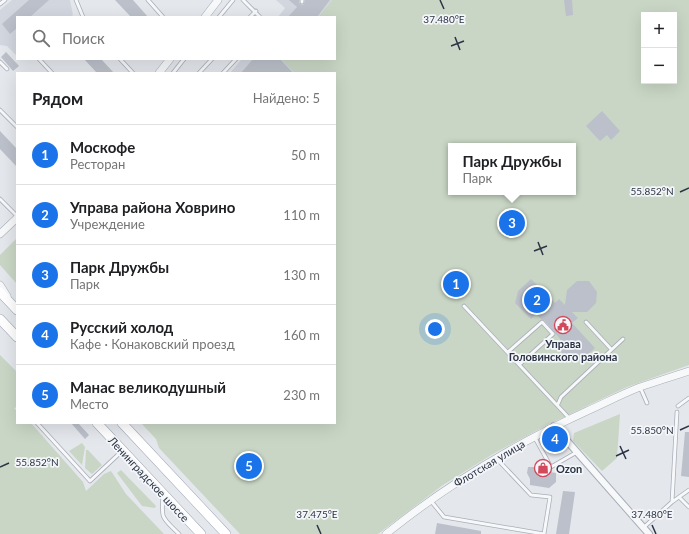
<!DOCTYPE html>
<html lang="ru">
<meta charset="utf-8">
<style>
:root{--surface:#fff;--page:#f2f2f2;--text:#202124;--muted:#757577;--line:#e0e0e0;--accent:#1a73e8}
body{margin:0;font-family:Lato,sans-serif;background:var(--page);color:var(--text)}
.controls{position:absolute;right:12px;top:12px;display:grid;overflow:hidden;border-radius:0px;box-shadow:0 4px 16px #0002}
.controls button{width:36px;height:36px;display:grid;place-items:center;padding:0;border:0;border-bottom:1px solid var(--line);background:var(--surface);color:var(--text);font:20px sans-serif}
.you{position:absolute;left:435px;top:329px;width:14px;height:14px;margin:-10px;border:3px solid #fff;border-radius:50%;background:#1a73e8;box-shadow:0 0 0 6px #1a73e833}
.badge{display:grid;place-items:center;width:26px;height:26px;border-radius:50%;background:var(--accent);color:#fff;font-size:13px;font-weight:700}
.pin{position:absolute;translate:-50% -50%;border:2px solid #fff;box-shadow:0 1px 4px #0006}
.popup{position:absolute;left:448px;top:143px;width:128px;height:52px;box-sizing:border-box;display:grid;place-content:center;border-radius:0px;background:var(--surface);filter:drop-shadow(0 1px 3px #0005);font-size:13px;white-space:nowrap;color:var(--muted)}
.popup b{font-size:15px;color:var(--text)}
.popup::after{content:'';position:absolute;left:50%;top:100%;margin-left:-8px;border:8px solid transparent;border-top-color:var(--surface)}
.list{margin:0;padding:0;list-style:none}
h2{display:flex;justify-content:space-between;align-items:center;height:52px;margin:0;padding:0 16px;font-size:17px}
h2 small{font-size:13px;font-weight:400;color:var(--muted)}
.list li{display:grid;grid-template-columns:26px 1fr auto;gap:12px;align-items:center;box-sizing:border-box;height:60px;padding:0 16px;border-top:1px solid var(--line)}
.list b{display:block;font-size:15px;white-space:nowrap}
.list p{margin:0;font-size:13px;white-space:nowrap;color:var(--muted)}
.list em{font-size:13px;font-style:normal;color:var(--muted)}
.icon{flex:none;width:22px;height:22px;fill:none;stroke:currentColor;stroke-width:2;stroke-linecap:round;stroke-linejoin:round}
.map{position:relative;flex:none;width:689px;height:534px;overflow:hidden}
.search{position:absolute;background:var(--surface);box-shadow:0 4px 16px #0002;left:16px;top:16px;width:320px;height:44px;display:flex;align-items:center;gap:10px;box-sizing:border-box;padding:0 14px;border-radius:0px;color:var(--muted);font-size:15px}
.panel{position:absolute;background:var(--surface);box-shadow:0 4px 16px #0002;left:16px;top:72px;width:320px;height:352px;border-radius:0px}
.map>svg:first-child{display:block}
.built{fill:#d2d6de}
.green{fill:#c9d6c5;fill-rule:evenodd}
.building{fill:#bbc0ca}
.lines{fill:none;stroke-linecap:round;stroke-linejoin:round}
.service-casing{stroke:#a9aeb7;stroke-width:4.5}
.minor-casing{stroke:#a9aeb7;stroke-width:8}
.tertiary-casing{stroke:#a9aeb7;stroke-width:8}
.primary-casing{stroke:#a3abb8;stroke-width:10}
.service{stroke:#f7f8fa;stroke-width:3}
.minor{stroke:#f7f8fa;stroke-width:6}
.tertiary{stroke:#f7f8fa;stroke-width:7}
.primary{stroke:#fff;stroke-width:9}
.ticks{fill:none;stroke:#2b3445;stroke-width:1.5}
.labels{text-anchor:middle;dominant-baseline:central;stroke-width:3.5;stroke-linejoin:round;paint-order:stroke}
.poi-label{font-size:11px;font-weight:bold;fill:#2b3445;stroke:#f4f6f9}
.street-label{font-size:11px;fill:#2b3445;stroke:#f4f6f9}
.ticks-label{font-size:10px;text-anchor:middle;fill:#2b3445;stroke:#f4f6f9;stroke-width:3.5;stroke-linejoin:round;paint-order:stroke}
</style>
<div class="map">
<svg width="689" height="534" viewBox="0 0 689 534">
<rect width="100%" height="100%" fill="#e4e7ec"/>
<path class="built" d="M12 0H70L73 15 71 17H17V56L7 46 0 45V10Z
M276 0H332L318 17H278L285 8Z
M242 59H283L295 73H230Z"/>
<path class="green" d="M332 0H689V365L627 387 547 425 493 454 443 485 378 534H240L159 448 156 439 141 423H335V73H295L282 60 335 59V17H318ZM644 15H674V81H644ZM451 146H573V192H451Z
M17 238V284L0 265V255Z
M0 355 17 372V406L14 409 17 410V423H31L83 482 86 491 104 474 111 471 126 494 164 534H0Z
M620 414 617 458 602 471 573 441 574 433Z
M82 443 85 447 82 465 69 451Z
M86 450H88L102 465 92 474 85 468Z
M121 470 156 506 155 508 142 506 117 473Z"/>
<path class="building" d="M29 0H49L30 17H17V28L10 34 2 24Z
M115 0H133L148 17H131Z
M289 0H299V3L302 5 304 4 305 0H330L317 17H288L297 7Z
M564 0H572L573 15 566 16Z
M6 52 19 66 13 71 1 57Z
M84 59H101L114 73H97Z
M253 59H280L293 73H241Z
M602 111 620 131 611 140 607 135 600 141 586 126Z
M0 131 17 149V167L0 149Z
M531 279 555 303 559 299 565 305 567 290 577 281H589L597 292 596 303 587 312H572L578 318 572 323 595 348 582 360 569 361 555 345 561 340 544 320 541 319 536 314 531 319 515 303 518 291Z
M71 423H78L89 435 85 439Z
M685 432H689V477L681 476Z
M537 465H545L544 471 556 473V482L549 488 530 485V479L527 473 528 467H536Z
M563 491 575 492 569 534H556Z
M437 523 481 531V534H435Z"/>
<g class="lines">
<g class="service-casing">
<path id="service" d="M76 0 83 17
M148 0 163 17
M243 0 260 17
M302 0V2
M0 4 5 0
M219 17 233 0
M250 17 256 11
M39 59 52 73
M120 59 133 73
M0 62 7 69
M173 73 184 59
M199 73 212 59
M223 73 236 59
M0 110 17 127
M0 199 17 216
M464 306 570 419
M586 322 611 349
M508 352 542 322 553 334 520 364
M640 387 647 403
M558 404 561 397 623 339
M678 406 689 398
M37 423 90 481 121 452
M535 438 551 467 577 452
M497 459 531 495 550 497 544 534
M163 495C161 520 162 517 179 534
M679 497 689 507
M431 501 444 517 544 534
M672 502 677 412
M643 528 672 502 689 490"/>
</g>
<g class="minor-casing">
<path id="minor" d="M554 426 649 534"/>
</g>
<g class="tertiary-casing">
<path id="tertiary" d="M205 17 218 0
M159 73 170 59
M0 234 17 218
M0 285 7 296
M386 534C448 484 515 444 587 411 605 403 622 394 640 387 656 382 673 376 689 371"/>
</g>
<g class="primary-casing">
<path id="primary" d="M0 292 17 310
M0 319 17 337
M97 423 201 534
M122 423 226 534"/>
</g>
<use href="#service" class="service"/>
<use href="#minor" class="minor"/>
<use href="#tertiary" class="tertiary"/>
<use href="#primary" class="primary"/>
</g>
<path class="ticks" d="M440 0 444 9M455 37 460 50M451 46 464 41M680 192 689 188M538 242 543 255M534 251 547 246M680 430 689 426M620 446 626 459M616 456 629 450M0 467 9 463M317 525 321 534M652 525 656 534"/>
<defs>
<g id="civic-ring" transform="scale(0.9)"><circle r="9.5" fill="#f4f6f9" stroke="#d1495b" stroke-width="1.5"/><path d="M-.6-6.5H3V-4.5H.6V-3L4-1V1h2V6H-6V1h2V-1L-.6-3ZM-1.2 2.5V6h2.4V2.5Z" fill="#d1495b"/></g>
<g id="shop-ring" transform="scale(0.9)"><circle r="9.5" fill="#f4f6f9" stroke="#d1495b" stroke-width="1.5"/><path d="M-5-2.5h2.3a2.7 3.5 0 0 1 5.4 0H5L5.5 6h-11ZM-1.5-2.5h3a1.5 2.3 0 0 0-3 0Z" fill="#d1495b"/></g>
</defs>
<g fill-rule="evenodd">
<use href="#civic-ring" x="563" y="325"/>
<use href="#shop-ring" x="543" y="468"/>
</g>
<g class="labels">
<g class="poi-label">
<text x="563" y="343">Управа<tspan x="563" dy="13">Головинского района</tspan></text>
<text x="556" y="468" text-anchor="start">Ozon</text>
</g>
<g class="street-label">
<text transform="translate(489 463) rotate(-31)">Флотская улица</text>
<text transform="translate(149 479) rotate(47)">Ленинградское шоссе</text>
</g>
</g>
<g class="ticks-label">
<text x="444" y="23">37.480°E</text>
<text x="652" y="195">55.852°N</text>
<text x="652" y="434">55.850°N</text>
<text x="37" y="466">55.852°N</text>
<text x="317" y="518">37.475°E</text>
<text x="652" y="518">37.480°E</text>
</g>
</svg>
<div class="controls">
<button>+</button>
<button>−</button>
</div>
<div class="you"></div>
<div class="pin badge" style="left:456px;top:284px">1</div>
<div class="pin badge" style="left:537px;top:300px">2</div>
<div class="pin badge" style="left:512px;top:223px">3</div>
<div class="popup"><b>Парк Дружбы</b>Парк</div>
<div class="pin badge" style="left:555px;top:439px">4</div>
<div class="pin badge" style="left:249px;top:466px">5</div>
<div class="search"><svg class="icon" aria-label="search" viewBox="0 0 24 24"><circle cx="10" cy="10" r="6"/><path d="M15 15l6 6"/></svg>Поиск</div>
<section class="panel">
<h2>Рядом<small>Найдено: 5</small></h2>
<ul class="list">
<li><span class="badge">1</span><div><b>Москофе</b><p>Ресторан</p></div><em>50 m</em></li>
<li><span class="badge">2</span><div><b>Управа района Ховрино</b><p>Учреждение</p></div><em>110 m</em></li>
<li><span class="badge">3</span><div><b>Парк Дружбы</b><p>Парк</p></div><em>130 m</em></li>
<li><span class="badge">4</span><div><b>Русский холод</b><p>Кафе · Конаковский проезд</p></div><em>160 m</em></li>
<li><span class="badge">5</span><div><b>Манас великодушный</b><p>Место</p></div><em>230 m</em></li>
</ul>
</section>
</div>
